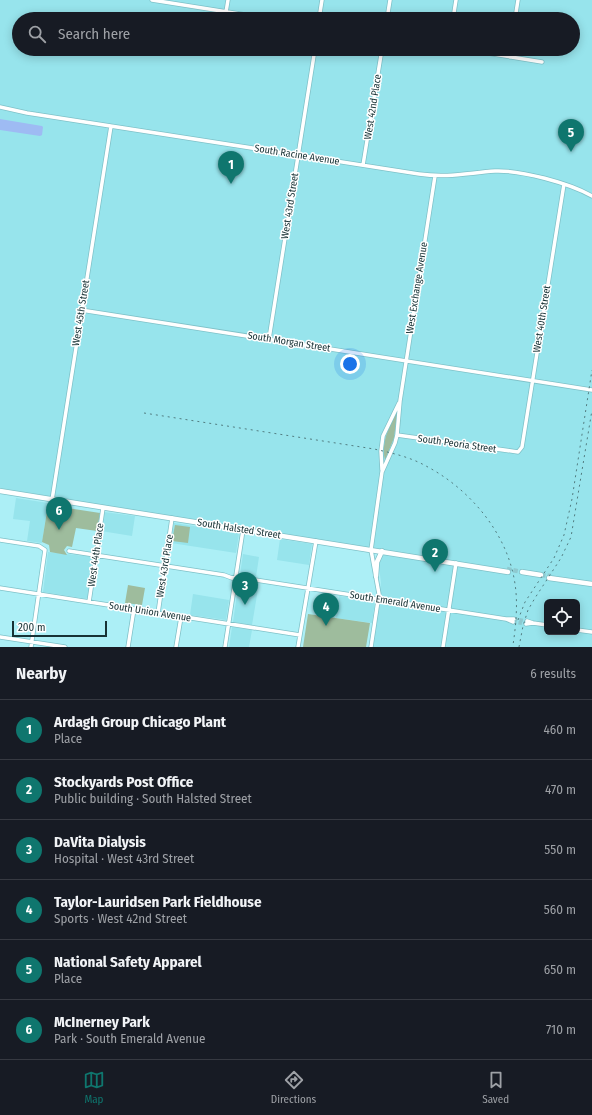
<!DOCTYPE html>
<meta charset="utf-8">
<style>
:root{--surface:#171b24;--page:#20242c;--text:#f1f3f6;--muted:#9ea1a6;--line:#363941;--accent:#0f766e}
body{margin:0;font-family:"Fira Sans Condensed",sans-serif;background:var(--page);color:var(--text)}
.controls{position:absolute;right:12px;bottom:12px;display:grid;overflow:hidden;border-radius:6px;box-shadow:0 2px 10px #0003}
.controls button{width:36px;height:36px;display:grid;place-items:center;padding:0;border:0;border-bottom:1px solid var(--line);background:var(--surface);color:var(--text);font:20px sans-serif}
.scale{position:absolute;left:12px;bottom:10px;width:95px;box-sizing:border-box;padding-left:4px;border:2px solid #173235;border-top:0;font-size:11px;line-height:14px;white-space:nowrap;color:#173235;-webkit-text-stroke:3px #fff;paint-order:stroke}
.you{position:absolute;left:350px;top:364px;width:14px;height:14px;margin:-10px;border:3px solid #fff;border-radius:50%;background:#1a73e8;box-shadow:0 0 0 6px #1a73e833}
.badge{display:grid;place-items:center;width:26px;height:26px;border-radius:50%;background:var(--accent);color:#fff;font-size:13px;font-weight:700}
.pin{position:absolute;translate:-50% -33px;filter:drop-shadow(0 1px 2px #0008)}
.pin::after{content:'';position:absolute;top:21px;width:14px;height:12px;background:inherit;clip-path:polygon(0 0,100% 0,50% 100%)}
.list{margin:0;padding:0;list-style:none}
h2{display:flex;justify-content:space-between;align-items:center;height:52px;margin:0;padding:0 16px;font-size:17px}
h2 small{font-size:13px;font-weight:400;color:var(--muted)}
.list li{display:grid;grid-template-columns:26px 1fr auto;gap:12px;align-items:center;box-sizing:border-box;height:60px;padding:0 16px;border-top:1px solid var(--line)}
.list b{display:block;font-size:15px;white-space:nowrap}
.list p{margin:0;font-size:13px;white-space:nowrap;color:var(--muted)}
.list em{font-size:13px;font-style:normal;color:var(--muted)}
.icon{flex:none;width:22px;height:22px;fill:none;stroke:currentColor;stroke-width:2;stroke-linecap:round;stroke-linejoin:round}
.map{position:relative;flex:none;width:592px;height:647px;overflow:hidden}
.search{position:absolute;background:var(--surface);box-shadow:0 2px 10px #0003;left:12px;right:12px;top:12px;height:44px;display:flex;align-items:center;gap:10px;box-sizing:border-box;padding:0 14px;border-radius:22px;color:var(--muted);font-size:15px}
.sheet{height:412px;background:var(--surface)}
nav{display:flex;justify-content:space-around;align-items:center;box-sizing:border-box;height:56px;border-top:1px solid var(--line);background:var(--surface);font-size:11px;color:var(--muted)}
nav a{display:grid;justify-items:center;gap:2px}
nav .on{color:var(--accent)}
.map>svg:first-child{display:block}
.built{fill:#97e4ec;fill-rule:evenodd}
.green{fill:#9ebc9d}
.water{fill:#9ebbf3}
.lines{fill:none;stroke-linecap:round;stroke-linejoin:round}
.minor-tunnel{stroke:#8ec9cf;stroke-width:3.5;stroke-dasharray:3.5 2;stroke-linecap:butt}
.major-tunnel{stroke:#8ec9cf;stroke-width:4.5;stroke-dasharray:4.5 2;stroke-linecap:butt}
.minor-casing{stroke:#7fc1c8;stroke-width:5}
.major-casing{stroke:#7fc1c8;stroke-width:6}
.minor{stroke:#fff;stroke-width:3.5}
.major{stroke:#fff;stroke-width:4.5}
.rail{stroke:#527d81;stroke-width:1;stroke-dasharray:2 4;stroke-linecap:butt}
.labels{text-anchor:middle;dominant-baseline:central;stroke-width:3;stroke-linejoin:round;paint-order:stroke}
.street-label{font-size:10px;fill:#173235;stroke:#fff}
</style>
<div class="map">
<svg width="592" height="647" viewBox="0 0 592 647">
<rect width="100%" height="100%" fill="#aceff6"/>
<path class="built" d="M0 0H592V647H371L381 583 377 551 0 488ZM19 19H573V49H19ZM547 602H577V632H547Z
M16 498 48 503 42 543 27 541 30 521 13 519Z
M104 512 135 516 132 536 101 531Z
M174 523 239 533 236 553 171 543Z
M280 539 312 544 309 565 277 560Z
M48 552 94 557 88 599 43 592Z
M243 554 259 557 256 577 240 575Z
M239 580 259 583 252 625 233 622Z
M193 594 229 600 226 620 190 615Z
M339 596 375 601 372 623 336 618Z
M232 627 252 630 249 647H229Z"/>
<path class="green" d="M396 414H397L394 438 385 460C381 444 388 428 396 414Z
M48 505 100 513 97 531 76 528 72 547 67 546 64 550 67 555 50 552 49 545 42 542Z
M175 525 190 527 188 543 172 541Z
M128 585 145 588 142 605 125 603Z
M308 614 370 623 366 647H303Z"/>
<path class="water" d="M0 119 42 126 43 127 42 135 40 136 0 130Z"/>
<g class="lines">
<path class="minor-tunnel" d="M514 619 527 621
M513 622 526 624"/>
<path class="major-tunnel" d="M507 569 522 572
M541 575 551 576"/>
<g class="minor-casing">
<path id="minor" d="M152 0 272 19
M226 12 228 0
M319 19 322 0
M387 19 390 0
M453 19 456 0
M515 19 518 0
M463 49 542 62
M510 57 511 49
M0 107 27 113 419 174C448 178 467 173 495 171 521 170 569 183 592 196
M363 165 382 49
M81 310 592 390
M269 339 315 49
M397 435 518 452 522 447 564 184
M382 470 381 451 383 436 399 403
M52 500 111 126
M0 540 39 546 45 550 31 647
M69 551 224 575 232 578 236 577 506 619H514
M0 588 300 635
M89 602 103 508
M158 613 172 518
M506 619 513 622
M527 621 533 623 547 625
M526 624 533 623
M577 630 592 632
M0 637 65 647
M128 647 134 609
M176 647 181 617
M225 647 243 530
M298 647 316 541
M371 647 379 594 371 550 382 472 395 443 397 435 400 401 435 176
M443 647 456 563"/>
</g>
<g class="major-casing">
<path id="major" d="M0 491 508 572
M522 572 541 575
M376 576 377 562 382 551
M549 578 592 584"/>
</g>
<use href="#minor" class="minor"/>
<use href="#major" class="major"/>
<path class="rail" d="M144 413 374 449C392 453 410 457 426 466 470 489 508 534 515 584 518 603 516 625 513 645
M518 620 525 602 554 558 564 535 572 499 592 370
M519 647 523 626 528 610 535 598 561 558 571 537 592 410"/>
</g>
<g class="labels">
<g class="street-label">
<text transform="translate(373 107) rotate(-81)">West 42nd Place</text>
<text transform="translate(297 155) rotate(9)">South Racine Avenue</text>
<text transform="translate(290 206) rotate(-81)">West 43rd Street</text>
<text transform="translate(417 288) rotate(-81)">West Exchange Avenue</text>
<text transform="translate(81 313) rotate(-81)">West 45th Street</text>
<text transform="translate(542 319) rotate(-81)">West 40th Street</text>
<text transform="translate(289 342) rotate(9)">South Morgan Street</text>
<text transform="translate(457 444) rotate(8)">South Peoria Street</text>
<text transform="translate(239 529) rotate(9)">South Halsted Street</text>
<text transform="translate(96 555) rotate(-82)">West 44th Place</text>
<text transform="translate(165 566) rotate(-81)">West 43rd Place</text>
<text transform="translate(395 602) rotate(9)">South Emerald Avenue</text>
<text transform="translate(150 612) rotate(9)">South Union Avenue</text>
</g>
</g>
</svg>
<div class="controls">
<button><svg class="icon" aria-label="locate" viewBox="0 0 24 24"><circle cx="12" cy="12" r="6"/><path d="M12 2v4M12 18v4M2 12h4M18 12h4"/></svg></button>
</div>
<div class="scale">200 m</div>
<div class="you"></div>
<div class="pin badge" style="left:231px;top:184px">1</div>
<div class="pin badge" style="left:435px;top:572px">2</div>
<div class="pin badge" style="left:245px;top:605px">3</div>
<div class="pin badge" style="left:326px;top:626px">4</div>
<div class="pin badge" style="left:571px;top:152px">5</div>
<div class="pin badge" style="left:59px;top:530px">6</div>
<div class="search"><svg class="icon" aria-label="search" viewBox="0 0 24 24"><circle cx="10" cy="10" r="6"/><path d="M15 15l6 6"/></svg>Search here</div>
</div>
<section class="sheet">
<h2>Nearby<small>6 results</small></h2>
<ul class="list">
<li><span class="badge">1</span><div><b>Ardagh Group Chicago Plant</b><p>Place</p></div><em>460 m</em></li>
<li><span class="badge">2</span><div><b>Stockyards Post Office</b><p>Public building · South Halsted Street</p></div><em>470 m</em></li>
<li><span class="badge">3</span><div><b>DaVita Dialysis</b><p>Hospital · West 43rd Street</p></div><em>550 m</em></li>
<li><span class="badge">4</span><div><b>Taylor-Lauridsen Park Fieldhouse</b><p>Sports · West 42nd Street</p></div><em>560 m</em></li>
<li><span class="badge">5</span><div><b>National Safety Apparel</b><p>Place</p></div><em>650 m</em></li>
<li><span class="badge">6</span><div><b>McInerney Park</b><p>Park · South Emerald Avenue</p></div><em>710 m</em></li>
</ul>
</section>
<nav>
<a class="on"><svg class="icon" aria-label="map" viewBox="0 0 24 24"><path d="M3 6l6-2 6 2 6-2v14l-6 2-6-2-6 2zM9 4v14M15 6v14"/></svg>Map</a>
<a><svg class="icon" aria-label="directions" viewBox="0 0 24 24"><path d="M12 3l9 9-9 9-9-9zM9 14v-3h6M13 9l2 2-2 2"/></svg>Directions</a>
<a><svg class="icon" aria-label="saved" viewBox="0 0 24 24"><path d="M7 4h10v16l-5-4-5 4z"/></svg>Saved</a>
</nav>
